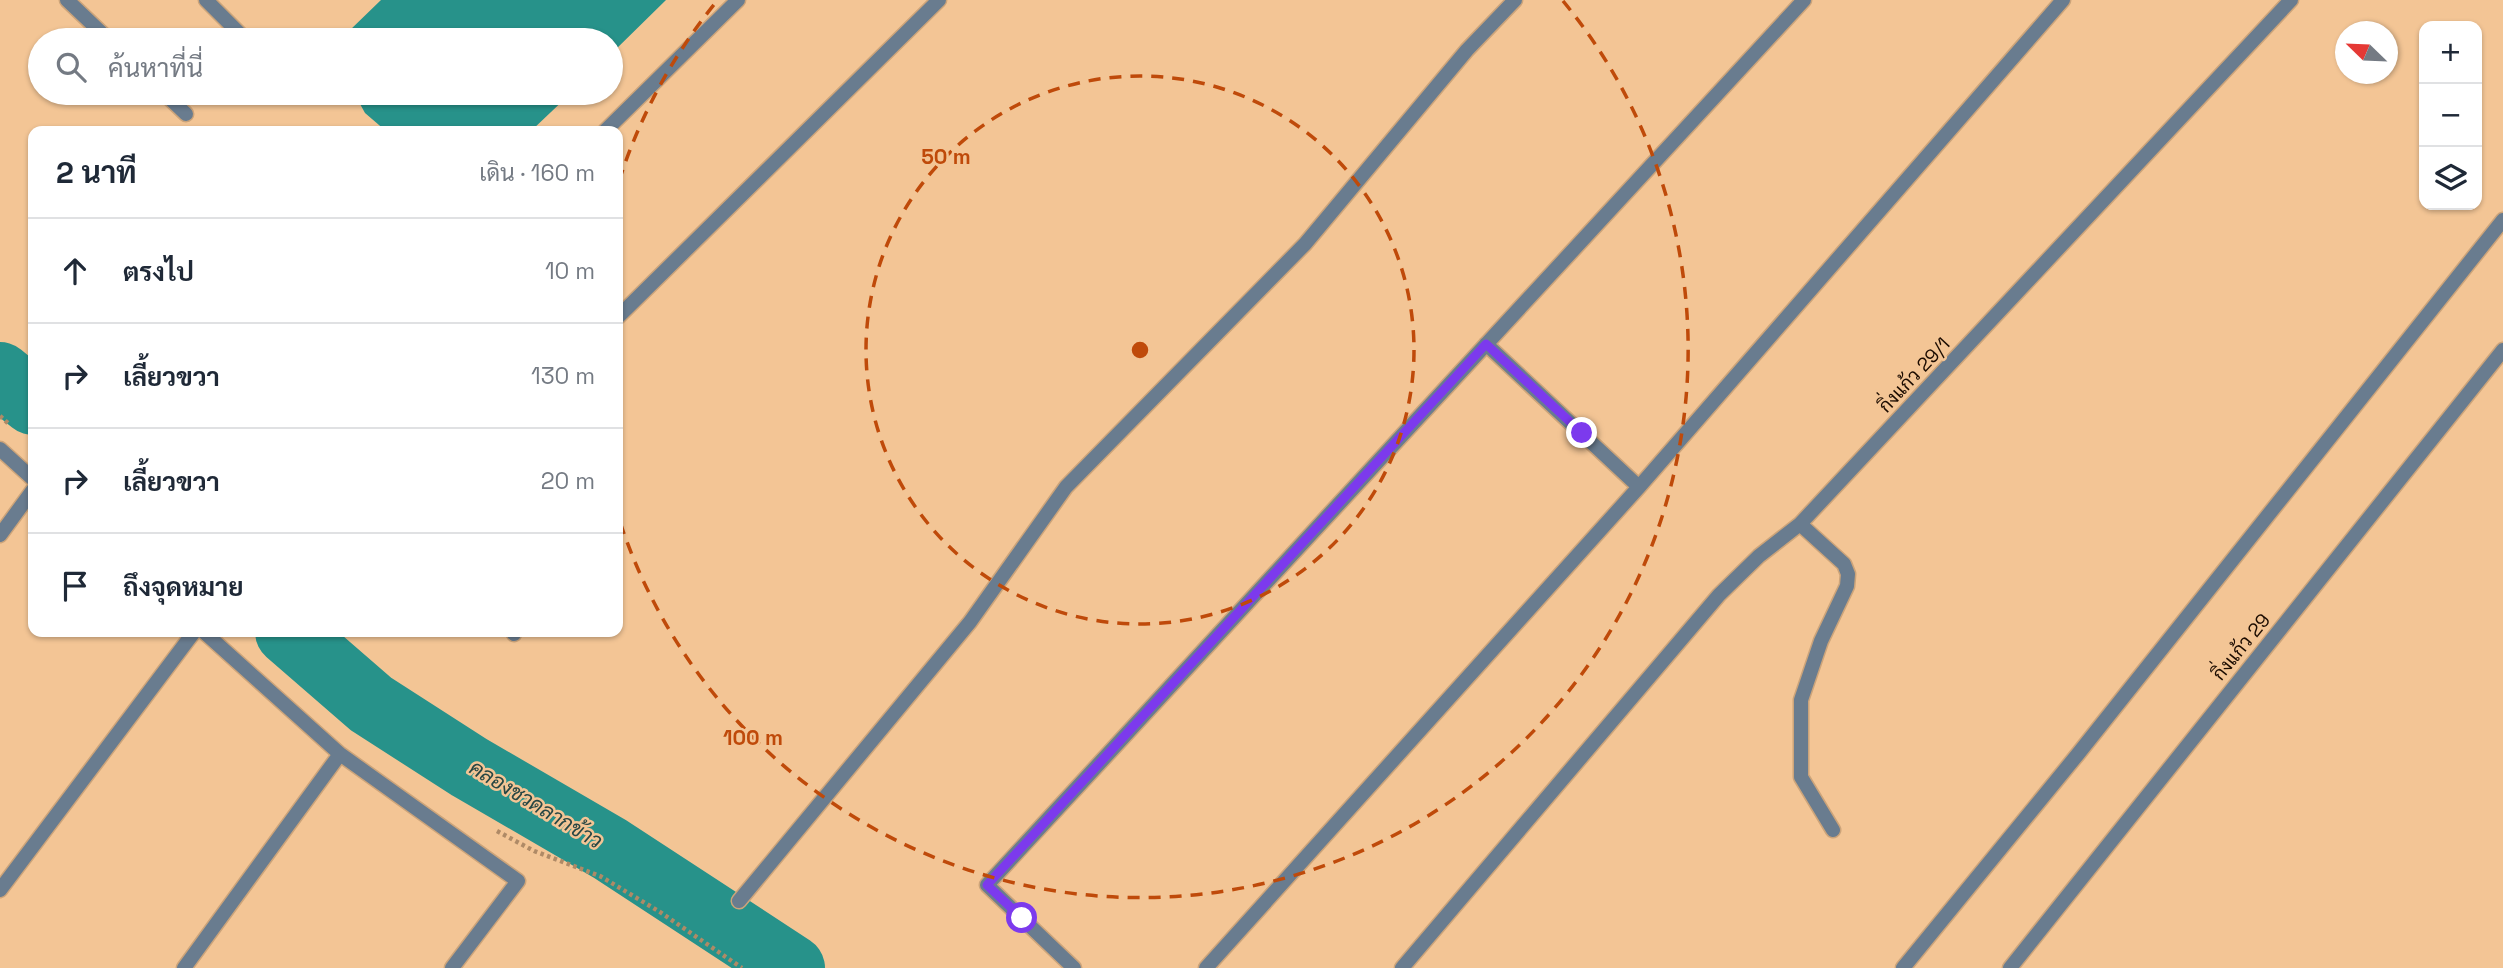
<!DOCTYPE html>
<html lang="th">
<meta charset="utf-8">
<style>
:root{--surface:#fff;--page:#f6f6f7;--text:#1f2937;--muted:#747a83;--line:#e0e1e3}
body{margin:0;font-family:"Space Grotesk",Sarabun,sans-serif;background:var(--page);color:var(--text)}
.controls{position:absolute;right:21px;top:21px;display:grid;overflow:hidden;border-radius:14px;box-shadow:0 2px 5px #0004}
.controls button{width:63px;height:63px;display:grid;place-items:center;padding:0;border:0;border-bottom:2px solid var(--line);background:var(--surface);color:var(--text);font:35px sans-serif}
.compass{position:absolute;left:2335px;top:21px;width:63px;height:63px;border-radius:50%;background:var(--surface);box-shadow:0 2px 5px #0004;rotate:293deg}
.stop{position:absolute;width:21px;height:21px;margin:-16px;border:5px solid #7c3aed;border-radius:50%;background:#fff}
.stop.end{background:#7c3aed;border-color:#fff;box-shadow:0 2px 7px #0008}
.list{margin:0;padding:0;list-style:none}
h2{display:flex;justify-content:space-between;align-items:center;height:91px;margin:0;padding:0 28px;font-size:30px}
h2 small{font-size:23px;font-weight:400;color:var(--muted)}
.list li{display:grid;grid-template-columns:46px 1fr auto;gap:21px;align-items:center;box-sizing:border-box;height:105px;padding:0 28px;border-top:2px solid var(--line)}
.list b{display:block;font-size:26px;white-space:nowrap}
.list em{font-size:23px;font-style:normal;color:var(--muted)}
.icon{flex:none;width:38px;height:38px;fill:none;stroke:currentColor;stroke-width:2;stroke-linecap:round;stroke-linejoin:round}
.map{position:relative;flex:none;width:2503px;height:968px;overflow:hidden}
.search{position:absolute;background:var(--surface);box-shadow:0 2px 5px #0004;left:28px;top:28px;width:595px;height:77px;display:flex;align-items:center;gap:18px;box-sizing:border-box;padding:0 24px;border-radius:38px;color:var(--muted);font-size:26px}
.panel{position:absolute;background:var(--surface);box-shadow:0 2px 5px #0004;left:28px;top:126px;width:595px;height:511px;border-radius:14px}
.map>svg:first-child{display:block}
.water{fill:#27928a}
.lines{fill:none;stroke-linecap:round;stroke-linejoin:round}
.river{stroke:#27928a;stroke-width:66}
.service-casing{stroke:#cca47a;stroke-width:17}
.minor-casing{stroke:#cca47a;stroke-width:17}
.path{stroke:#af8a66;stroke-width:4.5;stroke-dasharray:3.5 3.5;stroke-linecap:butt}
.service{stroke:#697c8f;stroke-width:14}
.minor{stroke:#697c8f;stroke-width:14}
.route{stroke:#7c3aed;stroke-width:9}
.ring{fill:none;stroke:#bf4a0a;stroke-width:3.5;stroke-dasharray:12 9}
.labels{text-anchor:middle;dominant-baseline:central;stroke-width:5;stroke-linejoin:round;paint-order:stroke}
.street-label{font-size:19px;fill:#1c0c00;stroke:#f3c595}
.water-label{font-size:21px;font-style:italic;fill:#284744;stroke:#f3c595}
.centre{fill:#bf4a0a;stroke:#f3c595;stroke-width:3.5}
.ring-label{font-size:21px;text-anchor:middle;font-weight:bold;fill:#bf4a0a;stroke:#f3c595;stroke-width:5;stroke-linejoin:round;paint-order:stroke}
</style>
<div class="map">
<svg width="2503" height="968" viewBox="0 0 2503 968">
<rect width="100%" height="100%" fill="#f3c595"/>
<path class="water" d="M381 0H666L611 54V40H348L349 31Z
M354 93H571L531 131H386L365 113Z"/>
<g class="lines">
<path class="river" d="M0 375 33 402
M288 632 371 704 469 767 610 849 792 968"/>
<g class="service-casing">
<path id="service" d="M67 0 109 40
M206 0 246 40
M164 93 186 114
M605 131 738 0
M1833 830 1801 777V700L1821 641 1847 586 1848 574 1844 564 1800 524 2291 0
M1402 968 1719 595 1759 556 1800 524"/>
</g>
<g class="minor-casing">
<path id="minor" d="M618 317 939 0
M1486 344 1639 487
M0 449 33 479
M0 535 33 490
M204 632 340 754 518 881 452 968
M513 632 514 634
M0 890 194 632
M739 901 970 622 1066 487 1305 244 1467 50 1515 0
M184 968 340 754
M1074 968 987 885 1804 0
M1206 968 1639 487 2063 0
M1903 968 2078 754 2503 220
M2010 968 2503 350"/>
</g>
<path class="path" d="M0 416 10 425
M497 831 534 851 600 876 660 912 742 968"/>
<use href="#service" class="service"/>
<use href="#minor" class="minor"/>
</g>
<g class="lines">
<path class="route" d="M1022 918 987 885 1486 344 1582 433"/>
</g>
<g class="ring">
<circle cx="1140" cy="350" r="274"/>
<path d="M619 181A548 548 0 0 1 717 1M1563 1A548 548 0 1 1 619 519"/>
</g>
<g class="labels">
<g class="street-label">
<text transform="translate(1914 375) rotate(-47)">กิ่งแก้ว 29/1</text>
<text transform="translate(2241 647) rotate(-51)">กิ่งแก้ว 29</text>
</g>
<g class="water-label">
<text transform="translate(536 804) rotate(31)">คลองชวดลากข้าว</text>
</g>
</g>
<circle cx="1140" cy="350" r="10" class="centre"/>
<g class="ring-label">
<text x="946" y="164">50 m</text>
<text x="753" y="745">100 m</text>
</g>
</svg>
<div class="controls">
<button>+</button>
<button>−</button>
<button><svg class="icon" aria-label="layers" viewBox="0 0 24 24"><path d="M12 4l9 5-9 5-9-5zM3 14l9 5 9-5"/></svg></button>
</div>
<svg class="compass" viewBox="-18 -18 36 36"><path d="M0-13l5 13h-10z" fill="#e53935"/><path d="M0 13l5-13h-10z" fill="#747a83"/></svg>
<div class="stop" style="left:1022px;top:918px"></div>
<div class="stop end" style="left:1582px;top:433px"></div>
<div class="search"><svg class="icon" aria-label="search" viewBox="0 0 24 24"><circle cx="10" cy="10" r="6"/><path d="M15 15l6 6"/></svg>ค้นหาที่นี่</div>
<section class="panel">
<h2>2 นาที<small>เดิน · 160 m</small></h2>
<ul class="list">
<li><svg class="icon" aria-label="ahead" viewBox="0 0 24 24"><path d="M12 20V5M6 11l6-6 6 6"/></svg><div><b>ตรงไป</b></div><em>10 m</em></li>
<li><svg class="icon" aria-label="right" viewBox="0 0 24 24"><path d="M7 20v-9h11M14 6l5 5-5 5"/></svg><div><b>เลี้ยวขวา</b></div><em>130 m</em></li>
<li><svg class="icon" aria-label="right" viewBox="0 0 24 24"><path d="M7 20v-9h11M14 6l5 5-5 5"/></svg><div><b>เลี้ยวขวา</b></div><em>20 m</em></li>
<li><svg class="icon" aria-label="arrive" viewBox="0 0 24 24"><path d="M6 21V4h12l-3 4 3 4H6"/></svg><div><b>ถึงจุดหมาย</b></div></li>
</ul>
</section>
</div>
